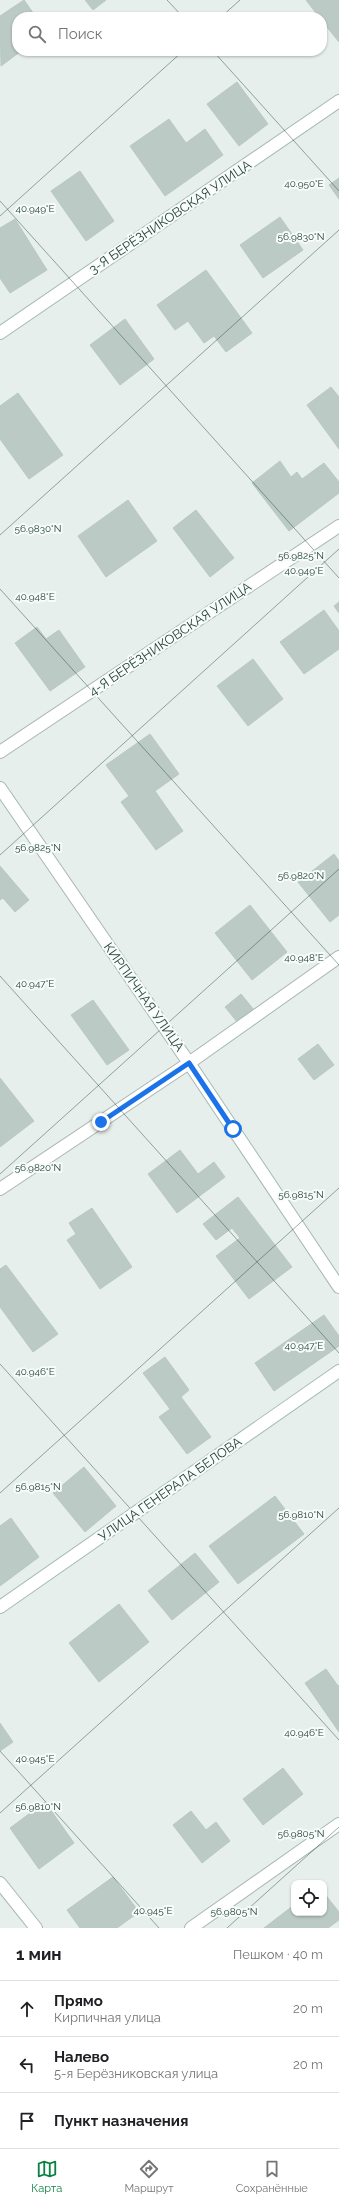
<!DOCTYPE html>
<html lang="ru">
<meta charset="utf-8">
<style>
:root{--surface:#fff;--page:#f2f2f2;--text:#202124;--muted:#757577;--line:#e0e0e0;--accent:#0b8043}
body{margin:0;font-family:Raleway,sans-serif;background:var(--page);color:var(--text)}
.controls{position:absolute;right:12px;bottom:12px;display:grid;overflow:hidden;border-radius:8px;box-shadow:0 1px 3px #0004}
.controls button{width:36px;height:36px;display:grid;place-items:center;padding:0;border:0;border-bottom:1px solid var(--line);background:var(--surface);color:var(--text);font:20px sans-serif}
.stop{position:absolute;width:12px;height:12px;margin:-9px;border:3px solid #1a73e8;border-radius:50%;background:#fff}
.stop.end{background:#1a73e8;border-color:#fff;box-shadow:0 1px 4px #0008}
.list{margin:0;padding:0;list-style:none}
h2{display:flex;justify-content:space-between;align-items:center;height:52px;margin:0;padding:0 16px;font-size:17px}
h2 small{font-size:13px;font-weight:400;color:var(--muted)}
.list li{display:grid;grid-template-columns:26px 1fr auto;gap:12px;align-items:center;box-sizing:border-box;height:56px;padding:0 16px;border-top:1px solid var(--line)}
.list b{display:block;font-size:15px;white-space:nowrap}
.list p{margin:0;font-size:13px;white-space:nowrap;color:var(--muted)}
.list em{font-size:13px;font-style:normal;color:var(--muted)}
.icon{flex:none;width:22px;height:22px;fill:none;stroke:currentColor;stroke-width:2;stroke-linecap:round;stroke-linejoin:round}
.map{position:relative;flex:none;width:339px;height:1928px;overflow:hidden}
.search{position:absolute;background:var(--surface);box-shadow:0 1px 3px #0004;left:12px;right:12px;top:12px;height:44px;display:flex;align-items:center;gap:10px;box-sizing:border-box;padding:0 14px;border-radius:16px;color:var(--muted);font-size:15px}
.sheet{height:220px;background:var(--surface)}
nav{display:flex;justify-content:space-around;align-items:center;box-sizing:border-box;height:56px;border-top:1px solid var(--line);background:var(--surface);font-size:11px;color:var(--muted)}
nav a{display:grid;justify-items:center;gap:2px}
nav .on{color:var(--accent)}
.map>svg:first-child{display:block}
.building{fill:#bbcac4;stroke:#b8c9c2}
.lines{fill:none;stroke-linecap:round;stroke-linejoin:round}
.street-casing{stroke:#a8b8b2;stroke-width:14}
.secondary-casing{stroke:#a4bbb3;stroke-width:14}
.street{stroke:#fff;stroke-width:12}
.secondary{stroke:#fff;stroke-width:12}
.route{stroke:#1a73e8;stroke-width:5}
.ticks{fill:none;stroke:#24423a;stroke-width:1;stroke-opacity:0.45}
.labels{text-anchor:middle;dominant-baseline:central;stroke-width:4;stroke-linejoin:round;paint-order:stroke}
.street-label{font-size:13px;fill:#24423a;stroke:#f7fbf9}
.ticks-label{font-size:10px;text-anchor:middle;fill:#24423a;stroke:#f7fbf9;stroke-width:4;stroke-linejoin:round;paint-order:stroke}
</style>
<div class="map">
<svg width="339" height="1928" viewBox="0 0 339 1928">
<rect width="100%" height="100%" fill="#e6efeb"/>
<path class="building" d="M24 0 36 17H17V51H21L1 66 0 16Z
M85 0H106L93 10Z
M306 0H339V42L322 21V17H319Z
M237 82 268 124 239 146 207 104Z
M169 119 186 143 205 129 223 155 165 196 130 146Z
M80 171 114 221 86 241 51 191Z
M339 178V199L329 185Z
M280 217 303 250 263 278 240 245Z
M15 219 47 270 10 293 0 278V228Z
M206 270 252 333 226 352 214 336 204 343 188 321 175 330 157 305Z
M125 319 154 359 120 385 90 345Z
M331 387 339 397V449L307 405Z
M18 393 63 455 29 479 0 439V406Z
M280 461 291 477 297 472 302 479 324 463 339 482V493L289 531 252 483Z
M128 500 157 541 106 577 78 536Z
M196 510 234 558 210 577 173 528Z
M339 602V613L334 606Z
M324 610 339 631V649L304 674 280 642Z
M37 627 46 639 59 630 85 667 50 691 15 643Z
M253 659 283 699 248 726 217 686Z
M150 734 179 774 155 791 183 831 156 850 121 802 129 796 106 765Z
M334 854 339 861V915L330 922 298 882Z
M0 866 29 900 15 912 3 898 0 900Z
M250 905 287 952 252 980 215 933Z
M241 994 254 1010 238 1023 225 1007Z
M93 1000 129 1050 107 1065 71 1015Z
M318 1044 334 1065 314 1080 298 1059Z
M0 1078 34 1121 0 1147Z
M180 1150 198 1174 214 1162 225 1177 177 1213 148 1174Z
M238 1197 292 1267 249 1299 216 1256 240 1238 232 1228 216 1240 203 1224Z
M92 1208 132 1267 100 1289 67 1240 76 1234 69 1223Z
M6 1265 58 1334 33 1352 0 1307V1269Z
M324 1315 339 1336V1346L274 1391 255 1363Z
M165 1357 189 1390 181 1397 211 1437 187 1454 159 1417 170 1409 143 1373Z
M84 1467 116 1506 85 1532 53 1493Z
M275 1496 304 1534 238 1584 209 1546Z
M11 1518 39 1557 0 1586V1526Z
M195 1553 219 1582 172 1620 148 1591Z
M119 1604 149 1642 99 1682 69 1643Z
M326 1669 338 1686 339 1685V1732L305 1683Z
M0 1723 13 1742 0 1751Z
M283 1768 303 1794 263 1825 243 1799Z
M45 1802 74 1843 39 1869 10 1828Z
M191 1811 206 1830 216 1822 230 1841 202 1863 173 1825Z
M113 1877 139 1912 117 1928H80L67 1910Z
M324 1893 339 1912V1920L328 1928H264L294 1905V1913H324Z"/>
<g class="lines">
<g class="street-casing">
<path id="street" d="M0 333 339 101
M0 752 339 526
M0 788 189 1063 339 1287
M0 1189 189 1063 339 957
M0 1883 36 1928
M191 1928 339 1824"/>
</g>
<g class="secondary-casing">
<path id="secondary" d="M0 1607 339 1371"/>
</g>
<use href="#street" class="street"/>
<use href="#secondary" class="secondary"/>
</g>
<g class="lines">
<path class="route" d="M101 1122 189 1063 233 1129"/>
</g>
<path class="ticks" d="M167 0 183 17M221 17 240 0M213 51 339 191M0 201 339 578M0 216 183 51M0 535 339 230M0 589 339 965M0 855 339 549M0 976 339 1353M0 1174 339 869M0 1364 339 1740M0 1493 339 1188M0 1751 159 1928M0 1813 339 1508M227 1928 339 1827"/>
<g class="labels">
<g class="street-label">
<text transform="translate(170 217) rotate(-34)">3-Я БЕРЁЗНИКОВСКАЯ УЛИЦА</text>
<text transform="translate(170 639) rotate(-34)">4-Я БЕРЁЗНИКОВСКАЯ УЛИЦА</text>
<text transform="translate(144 997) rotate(55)">КИРПИЧНАЯ УЛИЦА</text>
<text transform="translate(170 1489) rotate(-35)">УЛИЦА ГЕНЕРАЛА БЕЛОВА</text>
</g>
</g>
<g class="ticks-label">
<text x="304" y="187">40.950°E</text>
<text x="35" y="212">40.949°E</text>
<text x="301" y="240">56.9830°N</text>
<text x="38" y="532">56.9830°N</text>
<text x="301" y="559">56.9825°N</text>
<text x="304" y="574">40.949°E</text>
<text x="35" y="600">40.948°E</text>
<text x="38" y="851">56.9825°N</text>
<text x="301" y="879">56.9820°N</text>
<text x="304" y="961">40.948°E</text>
<text x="35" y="987">40.947°E</text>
<text x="38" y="1171">56.9820°N</text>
<text x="301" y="1198">56.9815°N</text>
<text x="304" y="1349">40.947°E</text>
<text x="35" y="1375">40.946°E</text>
<text x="38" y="1490">56.9815°N</text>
<text x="301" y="1518">56.9810°N</text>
<text x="304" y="1736">40.946°E</text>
<text x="35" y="1762">40.945°E</text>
<text x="38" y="1810">56.9810°N</text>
<text x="301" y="1837">56.9805°N</text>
<text x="153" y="1914">40.945°E</text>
<text x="234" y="1915">56.9805°N</text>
</g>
</svg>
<div class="controls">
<button><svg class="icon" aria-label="locate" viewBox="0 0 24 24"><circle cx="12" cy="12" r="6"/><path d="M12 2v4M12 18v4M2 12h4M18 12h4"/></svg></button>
</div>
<div class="stop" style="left:233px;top:1129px"></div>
<div class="stop end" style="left:101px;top:1122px"></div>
<div class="search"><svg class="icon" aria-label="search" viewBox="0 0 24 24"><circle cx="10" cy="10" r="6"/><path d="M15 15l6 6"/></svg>Поиск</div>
</div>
<section class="sheet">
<h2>1 мин<small>Пешком · 40 m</small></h2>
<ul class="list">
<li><svg class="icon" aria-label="ahead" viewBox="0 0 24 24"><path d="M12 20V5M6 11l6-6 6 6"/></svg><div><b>Прямо</b><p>Кирпичная улица</p></div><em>20 m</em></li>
<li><svg class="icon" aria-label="left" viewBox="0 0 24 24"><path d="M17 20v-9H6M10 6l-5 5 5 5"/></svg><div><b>Налево</b><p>5-я Берёзниковская улица</p></div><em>20 m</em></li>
<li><svg class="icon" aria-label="arrive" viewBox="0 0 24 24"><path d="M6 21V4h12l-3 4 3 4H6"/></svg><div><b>Пункт назначения</b></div></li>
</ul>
</section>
<nav>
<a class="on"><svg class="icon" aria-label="map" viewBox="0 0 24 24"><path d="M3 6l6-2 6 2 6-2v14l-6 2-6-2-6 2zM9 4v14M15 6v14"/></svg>Карта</a>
<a><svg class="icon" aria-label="directions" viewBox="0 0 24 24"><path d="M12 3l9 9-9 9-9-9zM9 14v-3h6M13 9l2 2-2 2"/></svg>Маршрут</a>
<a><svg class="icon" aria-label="saved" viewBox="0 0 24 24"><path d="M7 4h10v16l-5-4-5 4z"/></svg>Сохранённые</a>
</nav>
